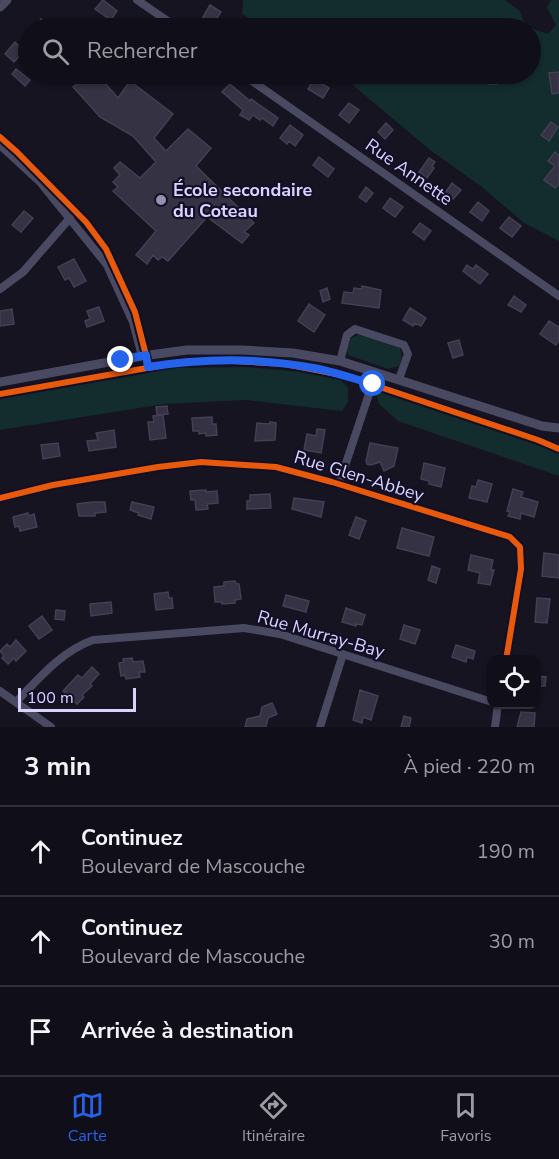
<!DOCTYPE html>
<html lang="fr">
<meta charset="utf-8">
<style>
:root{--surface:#100f19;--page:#1e1d26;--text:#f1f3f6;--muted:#9c9ca2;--line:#302f38;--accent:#2563eb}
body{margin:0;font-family:"Nunito Sans",sans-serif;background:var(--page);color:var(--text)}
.controls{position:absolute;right:18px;bottom:18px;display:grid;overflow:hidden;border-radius:12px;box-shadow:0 2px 4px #0004}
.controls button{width:54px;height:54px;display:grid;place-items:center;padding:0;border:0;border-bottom:2px solid var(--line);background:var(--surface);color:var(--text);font:30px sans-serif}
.scale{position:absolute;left:18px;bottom:15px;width:118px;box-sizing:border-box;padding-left:6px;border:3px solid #d9d4ff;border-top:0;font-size:16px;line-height:21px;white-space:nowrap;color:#d9d4ff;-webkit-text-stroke:4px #130f26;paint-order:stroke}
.stop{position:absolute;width:18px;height:18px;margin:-14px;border:4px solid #2563eb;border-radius:50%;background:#fff}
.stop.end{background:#2563eb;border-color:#fff;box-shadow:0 2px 6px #0008}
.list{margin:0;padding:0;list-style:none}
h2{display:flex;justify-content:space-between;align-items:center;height:78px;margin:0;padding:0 24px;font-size:26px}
h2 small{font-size:20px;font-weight:400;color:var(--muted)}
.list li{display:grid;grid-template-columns:39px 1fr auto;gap:18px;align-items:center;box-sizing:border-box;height:90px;padding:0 24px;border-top:2px solid var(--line)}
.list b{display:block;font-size:22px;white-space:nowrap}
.list p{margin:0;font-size:20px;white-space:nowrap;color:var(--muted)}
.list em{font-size:20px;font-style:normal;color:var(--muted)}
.icon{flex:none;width:33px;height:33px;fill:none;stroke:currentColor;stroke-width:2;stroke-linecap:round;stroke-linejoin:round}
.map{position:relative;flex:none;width:559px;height:727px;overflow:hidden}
.search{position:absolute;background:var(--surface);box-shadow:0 2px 4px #0004;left:18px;right:18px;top:18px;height:66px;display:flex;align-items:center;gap:15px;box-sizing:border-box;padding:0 21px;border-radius:33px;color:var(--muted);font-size:22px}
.sheet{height:348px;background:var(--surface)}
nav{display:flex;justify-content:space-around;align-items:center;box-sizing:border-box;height:84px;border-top:2px solid var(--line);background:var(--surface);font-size:16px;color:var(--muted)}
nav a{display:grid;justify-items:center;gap:3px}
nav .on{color:var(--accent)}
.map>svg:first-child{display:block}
.green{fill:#132c2d}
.building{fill:#343243;stroke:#433f54;stroke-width:1.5}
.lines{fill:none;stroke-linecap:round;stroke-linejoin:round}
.minor{stroke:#4a4962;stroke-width:8}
.tertiary{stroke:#4a4962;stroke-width:9}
.cycleway-casing{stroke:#130f26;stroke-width:10}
.cycleway{stroke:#e8590c;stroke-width:6}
.route{stroke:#2563eb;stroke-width:8}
.poi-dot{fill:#9591b1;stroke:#130f26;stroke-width:2}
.labels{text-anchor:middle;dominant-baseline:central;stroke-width:4.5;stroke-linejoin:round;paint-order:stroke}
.street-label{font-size:18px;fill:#d9d4ff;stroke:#130f26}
.poi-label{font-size:18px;font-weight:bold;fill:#d9d4ff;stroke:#130f26;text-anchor:start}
</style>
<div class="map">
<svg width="559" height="727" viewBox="0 0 559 727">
<rect width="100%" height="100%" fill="#161421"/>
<path class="green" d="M243 0H505L520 11 525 26 548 34 556 25 547 8 551 0H559V241L524 223 482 187 430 150 347 80 336 74H530V28H264L242 14Z
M360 334 400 348 402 357 399 366 388 369 348 355 347 350 351 338Z
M244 367 336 375 348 388V402L342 411 246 400 165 404 0 430V394L176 368Z
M381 386 526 431 559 452V476L398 421 379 404 376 393Z"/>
<path class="building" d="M103 0 117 11 111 20 95 9Z
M210 5 221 12 213 24 203 17Z
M41 19 55 28H35Z
M133 20 145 28H127Z
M15 42 24 51 14 62 5 54Z
M16 69 30 80 25 86 12 74Z
M559 72V93L552 94 549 73Z
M78 74H97L118 98 130 81 173 114 154 138 166 151 188 129 211 148 196 166 254 223 244 232 249 235 242 243 207 217 168 261 162 257 158 260 153 255 147 264 136 255 156 231 113 191 118 187 113 182 120 175 114 168 120 162 140 178 156 162 133 136 100 117 73 87 83 80Z
M192 74H213L208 82Z
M490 74H498L497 84H489Z
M314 79 329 88 323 98 308 89Z
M230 84 250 101 251 99 278 118 273 126 262 118 260 120 253 115 249 120 240 115 243 110 222 92Z
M349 103 359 110 349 123 339 115Z
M551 122 558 127 549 141 541 135Z
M386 123 393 130 385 139 378 132Z
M290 125 303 135 295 146 289 141 287 144 280 138Z
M555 152 559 155V183L555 188 544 180 555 166 548 161Z
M319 157 334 169 328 177 313 165Z
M429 158 435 162 432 166 434 168 427 178 419 172Z
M452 183 461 190 453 199 445 193Z
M366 187 373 193 366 202 359 197Z
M390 198 403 207 395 217 383 208Z
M478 202 489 211 482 221 470 212Z
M24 211 33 218 21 232 12 225Z
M509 217 521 226 512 237 500 228Z
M420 223 431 231 424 240 413 232Z
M74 259 86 281 74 287 69 278 65 280 58 267Z
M467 265 473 269 476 265 488 274 480 284 463 271Z
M362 286 381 290 379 308 342 303 344 292 353 293 354 288 362 289Z
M327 288 330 299 323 302 320 291Z
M514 296 526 305 521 312 508 305Z
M309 304 325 315 314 332 298 321Z
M99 307 104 321 87 327 85 321 90 319 87 311Z
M410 308 426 318 421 326 415 323 413 326 403 320Z
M12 309 14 324 0 326V311Z
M549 321 559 327V340L556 345 540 334Z
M459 340 463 355 453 358 448 343Z
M167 406 168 414 157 415 156 407Z
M163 415 166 438 150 440 148 422H154L153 416Z
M212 417V424H216L217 435 206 436V433L199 434V431H193L192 418Z
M270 422 276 423 275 440 255 441 257 423 270 424Z
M317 429 325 430 321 453 304 450 307 434 316 436Z
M114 430 116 447 89 451 87 441 98 440 96 433Z
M58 443 60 456 43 459 41 445Z
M370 443 398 448 394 466 384 471 380 462 371 465 367 464 366 461Z
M424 463 445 468 441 487 429 484V481L421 479Z
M478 480 492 484 487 502 469 498 472 486 476 487Z
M513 489 523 492 521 497 538 502 534 517 521 513 520 519 508 516 510 512 507 511Z
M206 490V492L217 491 218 503 207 504 208 509 196 510 195 500H191L190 491Z
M270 494 271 508 247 509V501H250V495Z
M294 498 324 502 321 517 292 509Z
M93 502H105L106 512 95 513V516H79L77 504Z
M132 502 154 507 151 519 138 515 139 513 130 510Z
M28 513 29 516 34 514 37 527 20 531 19 526 15 527 13 517Z
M356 517 366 521 359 539 349 535Z
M402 528 434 537 429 556 397 548Z
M544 553 559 555V578L542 576Z
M471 555 493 560 491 570H494L490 585 478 583 480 573 468 570Z
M432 566 440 569 436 583 428 580Z
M235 581 236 584H239L241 599 235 600V603L222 604V602H215L214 587 224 586V582Z
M168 592 169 598H172L173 608 156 610 154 594Z
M286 595 309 601 306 612 283 606Z
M537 598 550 599 547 623 535 622Z
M111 602 112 613 91 616 90 604Z
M346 608 365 615 362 625 356 624V626L342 622Z
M56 610 65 611 64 620 55 619Z
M42 616 52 630 39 639 29 626Z
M404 625 420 630 415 644 400 639Z
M16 640 26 651 16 661 14 658 8 664 2 658 4 656 0 651 7 644 10 647Z
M456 645 475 651 473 659 467 657 466 662 452 657Z
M132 658 133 662 143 661 145 672H139L140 677 126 679 125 675 121 676 119 663 124 662 123 659Z
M92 667 99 674 90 684 92 686 82 695 84 697 77 704 63 691 78 675 82 678Z
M537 676 546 677 545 686H537Z
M360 690 378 696 371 720 363 717 362 723 353 720Z
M272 703 277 714 268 718 266 727H245L247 719 260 716 262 707Z
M521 712 535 713 534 727H517Z
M404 716 411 718 409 727H401Z"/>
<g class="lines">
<path class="minor" d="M137 0 178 28
M242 74 559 296
M0 145 40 182 107 265 133 322 142 356
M0 289 23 272 70 218
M340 361 347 335 355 329 404 345 408 354 399 379
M339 484 376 373
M0 498 53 485 158 467 201 462 276 467 332 482 510 537 520 547 521 569 506 660
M0 691 51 727
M17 701C40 677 62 651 93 640L244 628 280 634 492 702
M320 727 343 654
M495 727 498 704"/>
<path class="tertiary" d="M0 7 7 0
M0 382 142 356 187 350H242L293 353 340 361 542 426 559 428"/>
<g class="cycleway-casing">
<path id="cycleway" d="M0 137 17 152 86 222 106 249 135 312 149 367
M0 394 181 362 218 360 285 364 347 376 538 440 559 449
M0 498 53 485 158 467 201 462 276 467 332 482 510 537 520 547 521 569 506 660"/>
</g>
<use href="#cycleway" class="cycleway"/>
</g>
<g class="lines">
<path class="route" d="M121 360 146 355 148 367C204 358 264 358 319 369 337 373 355 379 373 384"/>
</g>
<circle class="poi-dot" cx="161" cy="200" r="6"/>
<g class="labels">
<g class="street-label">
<text transform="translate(409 172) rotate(35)">Rue Annette</text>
<text transform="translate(359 476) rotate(17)">Rue Glen-Abbey</text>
<text transform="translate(321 634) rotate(16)">Rue Murray-Bay</text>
</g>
<g class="poi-label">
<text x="173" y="190">École secondaire<tspan x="173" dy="21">du Coteau</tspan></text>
</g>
</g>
</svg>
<div class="controls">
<button><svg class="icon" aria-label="locate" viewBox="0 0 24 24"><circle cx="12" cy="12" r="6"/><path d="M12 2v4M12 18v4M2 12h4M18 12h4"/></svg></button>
</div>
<div class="scale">100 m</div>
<div class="stop" style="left:373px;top:384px"></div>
<div class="stop end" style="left:121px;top:360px"></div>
<div class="search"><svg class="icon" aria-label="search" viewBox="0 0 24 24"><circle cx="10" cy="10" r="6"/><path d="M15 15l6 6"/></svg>Rechercher</div>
</div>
<section class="sheet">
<h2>3 min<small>À pied · 220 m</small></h2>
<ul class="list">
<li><svg class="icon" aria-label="ahead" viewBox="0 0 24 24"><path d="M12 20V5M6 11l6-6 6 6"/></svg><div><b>Continuez</b><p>Boulevard de Mascouche</p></div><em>190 m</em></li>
<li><svg class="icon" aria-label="ahead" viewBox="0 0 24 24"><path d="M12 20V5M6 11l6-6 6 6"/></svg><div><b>Continuez</b><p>Boulevard de Mascouche</p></div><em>30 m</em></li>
<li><svg class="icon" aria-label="arrive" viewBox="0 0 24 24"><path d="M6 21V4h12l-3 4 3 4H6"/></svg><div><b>Arrivée à destination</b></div></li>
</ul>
</section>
<nav>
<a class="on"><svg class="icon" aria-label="map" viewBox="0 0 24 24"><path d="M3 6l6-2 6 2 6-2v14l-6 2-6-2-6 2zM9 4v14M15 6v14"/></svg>Carte</a>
<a><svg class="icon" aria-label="directions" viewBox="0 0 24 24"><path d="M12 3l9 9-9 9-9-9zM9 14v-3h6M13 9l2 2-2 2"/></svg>Itinéraire</a>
<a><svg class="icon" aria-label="saved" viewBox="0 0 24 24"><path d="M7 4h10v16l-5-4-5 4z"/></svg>Favoris</a>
</nav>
